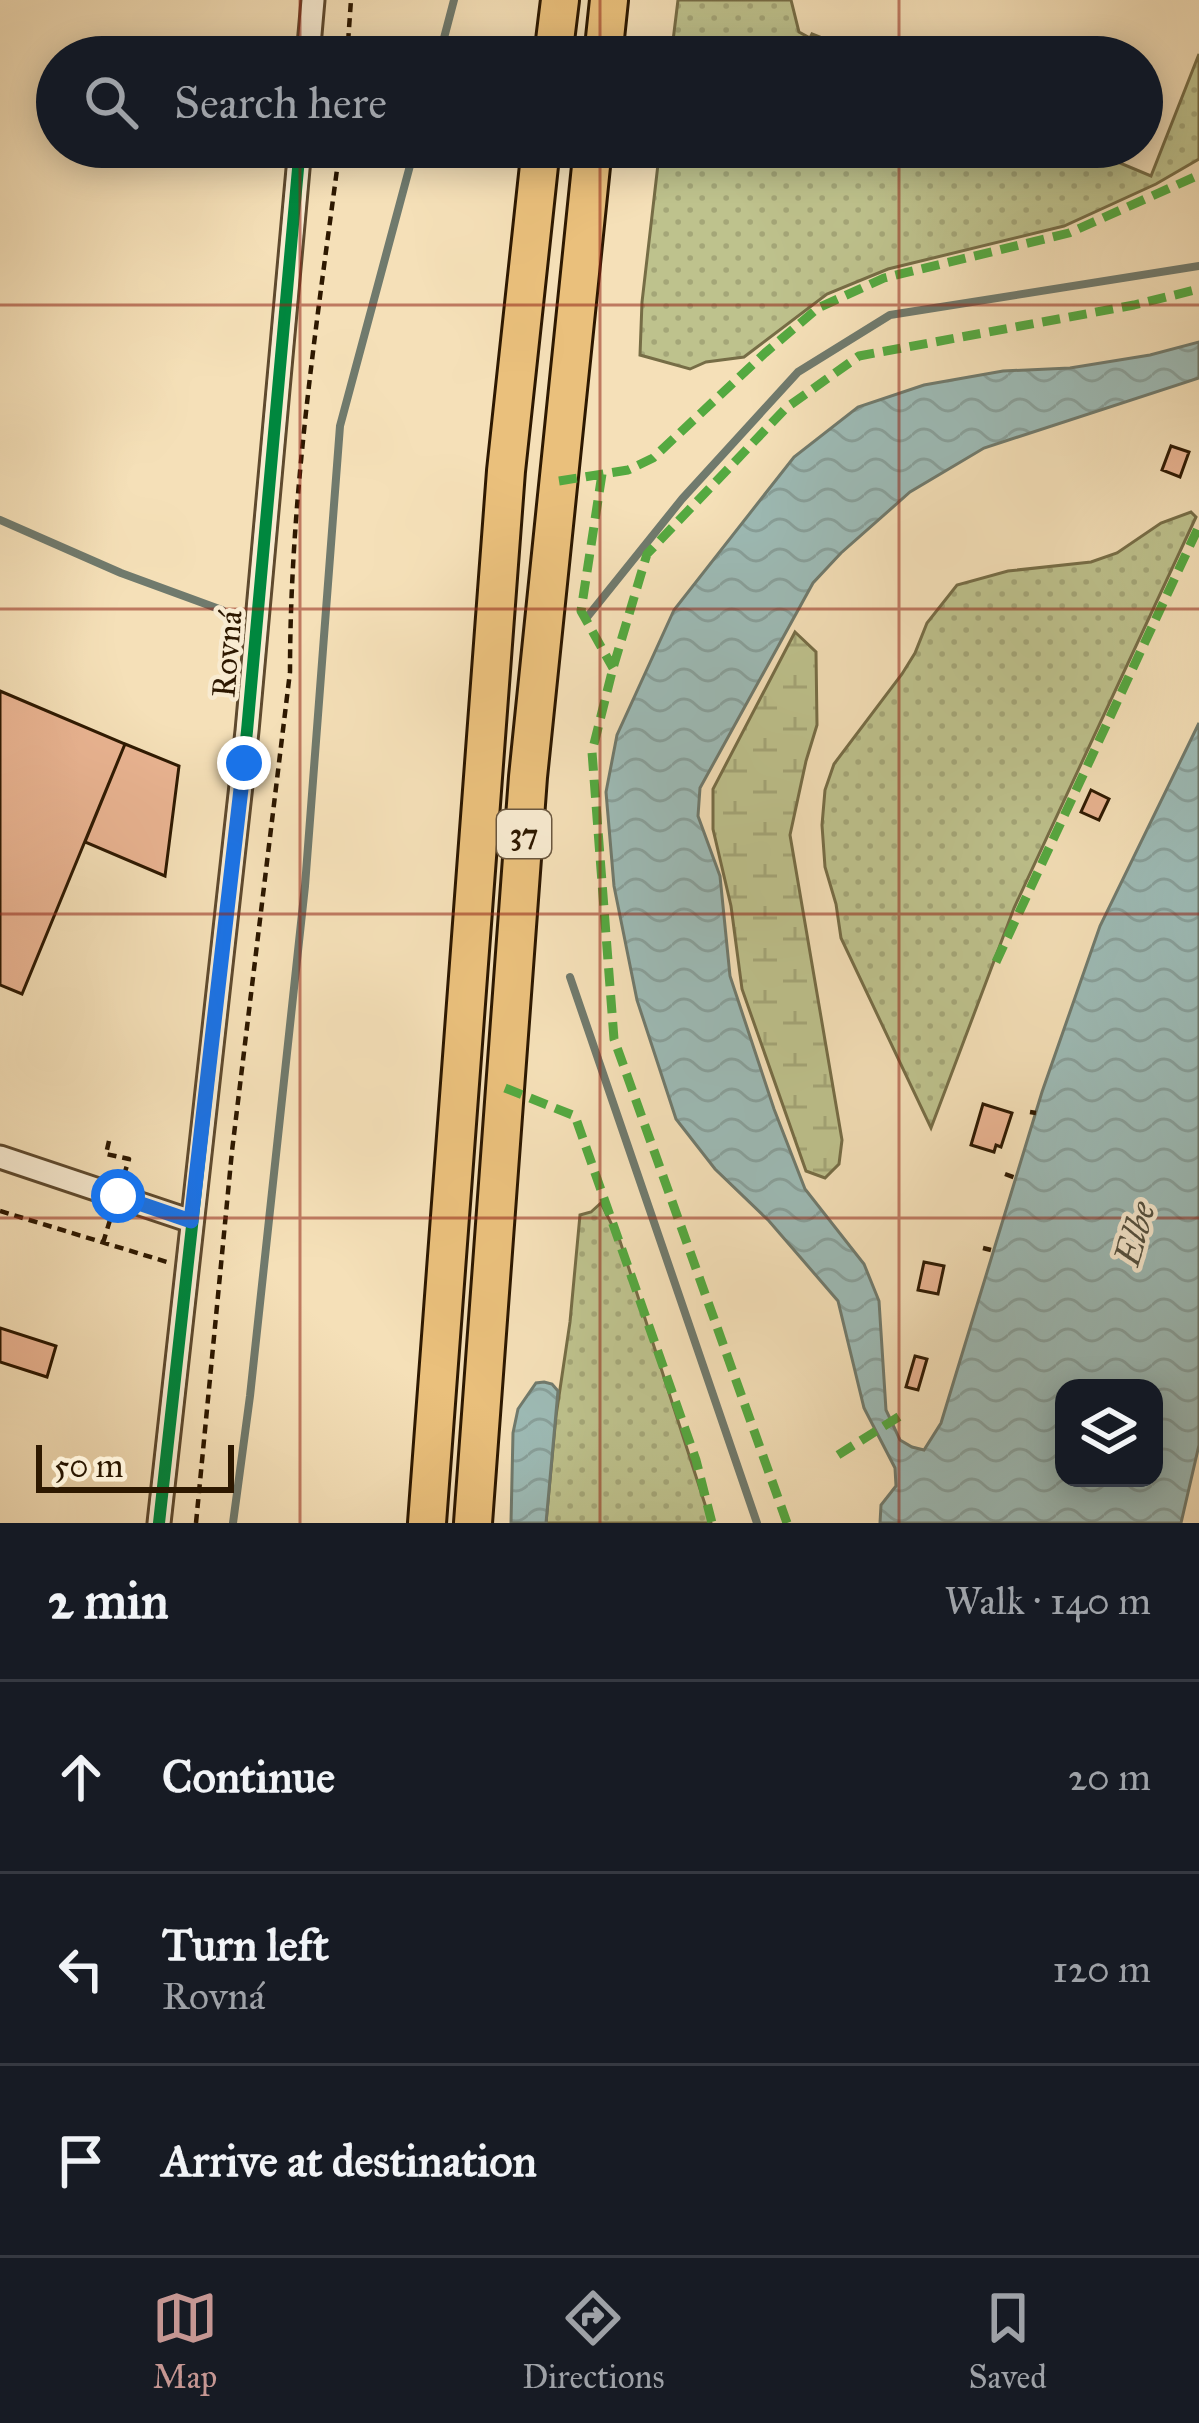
<!DOCTYPE html>
<meta charset="utf-8">
<style>
:root{--surface:#171b24;--page:#20242c;--text:#f1f3f6;--muted:#9ea1a6;--line:#363941;--accent:#c59692}
body{margin:0;font-family:"IM FELL Great Primer",serif;background:var(--page);color:var(--text)}
.controls{position:absolute;right:36px;bottom:36px;display:grid;overflow:hidden;border-radius:24px;box-shadow:0 6px 30px #0003}
.controls button{width:108px;height:108px;display:grid;place-items:center;padding:0;border:0;border-bottom:3px solid var(--line);background:var(--surface);color:var(--text);font:60px sans-serif}
.scale{position:absolute;left:36px;bottom:30px;width:198px;box-sizing:border-box;padding-left:12px;border:6px solid #2d1800;border-top:0;font-size:33px;line-height:42px;white-space:nowrap;color:#2d1800;-webkit-text-stroke:9px #f8ebd1;paint-order:stroke}
.stop{position:absolute;width:36px;height:36px;margin:-27px;border:9px solid #1a73e8;border-radius:50%;background:#fff}
.stop.end{background:#1a73e8;border-color:#fff;box-shadow:0 3px 12px #0008}
.list{margin:0;padding:0;list-style:none}
h2{display:flex;justify-content:space-between;align-items:center;height:156px;margin:0;padding:0 48px;font-size:51px}
h2 small{font-size:39px;font-weight:400;color:var(--muted)}
.list li{display:grid;grid-template-columns:78px 1fr auto;gap:36px;align-items:center;box-sizing:border-box;height:192px;padding:0 48px;border-top:3px solid var(--line)}
.list b{display:block;font-size:45px;white-space:nowrap}
.list p{margin:0;font-size:39px;white-space:nowrap;color:var(--muted)}
.list em{font-size:39px;font-style:normal;color:var(--muted)}
.icon{flex:none;width:66px;height:66px;fill:none;stroke:currentColor;stroke-width:2;stroke-linecap:round;stroke-linejoin:round}
.map{position:relative;flex:none;width:1199px;height:1523px;overflow:hidden}
.search{position:absolute;background:var(--surface);box-shadow:0 6px 30px #0003;left:36px;right:36px;top:36px;height:132px;display:flex;align-items:center;gap:30px;box-sizing:border-box;padding:0 42px;border-radius:66px;color:var(--muted);font-size:45px}
.sheet{height:732px;background:var(--surface)}
nav{display:flex;justify-content:space-around;align-items:center;box-sizing:border-box;height:168px;border-top:3px solid var(--line);background:var(--surface);font-size:33px;color:var(--muted)}
nav a{display:grid;justify-items:center;gap:6px}
nav .on{color:var(--accent)}
.map>svg:first-child{display:block}
.grass{fill:url(#grass-dots);stroke:#766d46;stroke-width:3}
.wetland{fill:url(#wetland-marsh);stroke:#766d46;stroke-width:3}
.water{fill:url(#water-waves);stroke:#707a6d;stroke-width:3;fill-rule:evenodd}
.lines{fill:none;stroke-linecap:round;stroke-linejoin:round}
.stream{stroke:#707a6d;stroke-width:8}
.building{fill:#ebb593;stroke:#2d1800;stroke-width:3}
.street-casing{stroke:#5f4a2e;stroke-width:27}
.primary-casing{stroke:#2d1800;stroke-width:42}
.path{stroke:#2d1800;stroke-width:4.5;stroke-dasharray:9 6;stroke-linecap:butt}
.street{stroke:#f8ebd1;stroke-width:21}
.primary{stroke:#eac07c;stroke-width:36}
.quiet{stroke:#54a940;stroke-width:9;stroke-dasharray:18 9;stroke-linecap:butt}
.cycleway-casing{stroke:#f8ebd1;stroke-width:20}
.cycleway{stroke:#00873e;stroke-width:12}
.route{stroke:#1a73e8;stroke-width:15}
.grid{fill:none;stroke:#8f2418;stroke-width:3;stroke-opacity:0.55}
.labels{text-anchor:middle;dominant-baseline:central;stroke-width:9;stroke-linejoin:round;paint-order:stroke}
.shield{fill:#f8ebd1;stroke:#6a573f;stroke-width:3}
.shield-label{font-size:30px;font-weight:bold;fill:#2d1800}
.street-label{font-size:33px;fill:#2d1800;stroke:#f8ebd1}
.water-label{font-size:36px;font-style:italic;fill:#545140;stroke:#f8ebd1}
</style>
<div class="map">
<svg width="1199" height="1523" viewBox="0 0 1199 1523">
<defs>
<pattern id="grass-dots" width="8" height="8" patternUnits="userSpaceOnUse" patternTransform="scale(3)"><rect width="8" height="8" fill="#bec28d"/><path d="M2 2h.1M6 6h.1" fill="none" stroke="#a4a678" stroke-width="1.8" stroke-linecap="round"/></pattern>
<pattern id="wetland-marsh" width="20" height="14" patternUnits="userSpaceOnUse" patternTransform="scale(3)"><rect width="20" height="14" fill="#bec28d"/><path d="M1 5h8M5 5V1M11 12h8M15 12V8" fill="none" stroke="#a4a678"/></pattern>
<pattern id="water-waves" width="16" height="10" patternUnits="userSpaceOnUse" patternTransform="scale(3)"><rect width="16" height="10" fill="#9dbbb6"/><path d="M0 5q4-4 8 0t8 0" fill="none" stroke="#88a09b"/></pattern>
</defs>
<rect width="100%" height="100%" fill="#f5e0b8"/>
<filter id="stains"><feTurbulence type="fractalNoise" baseFrequency=".00167" numOctaves="4"/><feColorMatrix values="0 0 0 0 .2 0 0 0 0 .09 0 0 0 0 .02 0 0 0 .5 -.17"/></filter>
<radialGradient id="worn" r=".72"><stop offset=".6" stop-color="#630" stop-opacity="0"/><stop offset="1" stop-color="#630" stop-opacity=".3"/></radialGradient>
<path class="grass" d="M678 0H791L799 32 810 38 812 34 870 57H671Z
M1199 54V159L1156 184 1064 226 888 269 827 294 744 357 706 362 690 369 640 355 642 302 660 147H1082L1151 176Z
M1191 512 1196 517 1014 908 931 1128 841 938 836 904 825 867 822 825 825 790 834 764 902 674 915 653 927 623 957 585 1008 571 1091 562 1117 553 1161 523Z
M601 1203 620 1241 711 1523H546L556 1416 570 1322 580 1215 591 1212Z"/>
<path class="wetland" d="M795 632 816 652 817 725 806 761 790 835 842 1140 839 1164 825 1178 806 1171 742 989 731 906 713 829V789Z"/>
<path class="water" d="M1199 342V378L984 448 910 492 841 553 813 583 700 788 698 816 720 876 730 976 774 1109 805 1189 864 1264 879 1301 886 1410 900 1440 912 1447 924 1450 941 1423 1042 1092 1100 926 1199 723V1445L1181 1523H880L881 1505 896 1486 895 1468 864 1408 838 1301 769 1221 715 1169 676 1119 637 1000 614 886 606 792 617 735 674 610 794 457 858 407 924 385 1003 371 1070 368 1150 355ZM1154 1388V1478H1064V1388Z
M544 1382 552 1384 558 1391 546 1523H511L513 1433 518 1409 536 1383Z"/>
<g class="lines">
<path class="stream" d="M439 57 454 0
M0 520 121 573 222 610
M588 616 682 499 798 372 890 315 1199 266
M570 977 757 1523
M233 1523 250 1396 305 886 340 426 415 147"/>
</g>
<path class="building" d="M1171 446 1189 452 1180 477 1162 470Z
M0 691 125 744 22 994 0 985Z
M125 744 179 766 165 876 85 842Z
M1091 790 1109 799 1099 820 1081 812Z
M983 1104 1012 1113 1001 1147 996 1145 994 1152 971 1145Z
M924 1262 944 1266 938 1294 918 1290Z
M0 1328 56 1346 47 1377 0 1362Z
M915 1356 927 1359 918 1390 906 1387Z"/>
<g class="lines">
<g class="street-casing">
<path id="street" d="M308 57 313 0
M0 1157 191 1221
M159 1523 247 731 300 147"/>
</g>
<g class="primary-casing">
<path id="primary" d="M553 57 560 0
M603 57 609 0
M427 1523 506 471 541 147
M473 1523 528 777 593 147"/>
</g>
<path class="path" d="M347 57 351 0
M1030 1112 1036 1113
M109 1141 106 1154 129 1159 124 1175
M1005 1174 1016 1178
M0 1211 167 1262
M103 1243 110 1220
M983 1248 991 1250
M196 1523 232 1151 290 672C290 496 317 321 340 147"/>
<use href="#street" class="street"/>
<use href="#primary" class="primary"/>
<path class="quiet" d="M602 474 581 611 613 668
M559 481 628 470 653 458 765 353 818 308 884 278 1069 233 1199 175
M996 962 1199 526
M505 1088 575 1116 696 1460 712 1523
M838 1455 900 1416
M787 1523 614 1039 592 752 613 668 647 554 786 408 859 356 1134 305 1199 289"/>
<g class="cycleway-casing">
<path id="cycleway" d="M159 1523 247 731 300 147"/>
</g>
<use href="#cycleway" class="cycleway"/>
</g>
<g class="lines">
<path class="route" d="M118 1196 191 1221 244 763"/>
</g>
<path class="grid" d="M300 0V57M600 0V57M899 0V57M300 147V1523M600 147V1523M899 147V1523M0 305H1199M0 609H1199M0 914H1199M0 1218H1199"/>
<g class="labels">
<rect class="shield" x="497" y="810" width="54" height="48" rx="9"/>
<g class="shield-label">
<text x="524" y="834">37</text>
</g>
<g class="street-label">
<text transform="translate(227 654) rotate(-85)">Rovná</text>
</g>
<g class="water-label">
<text transform="translate(1135 1234) rotate(-74)">Elbe</text>
</g>
</g>
<rect width="100%" height="100%" filter="url(#stains)"/>
<rect width="100%" height="100%" fill="url(#worn)"/>
</svg>
<div class="controls">
<button><svg class="icon" aria-label="layers" viewBox="0 0 24 24"><path d="M12 4l9 5-9 5-9-5zM3 14l9 5 9-5"/></svg></button>
</div>
<div class="scale">50 m</div>
<div class="stop" style="left:118px;top:1196px"></div>
<div class="stop end" style="left:244px;top:763px"></div>
<div class="search"><svg class="icon" aria-label="search" viewBox="0 0 24 24"><circle cx="10" cy="10" r="6"/><path d="M15 15l6 6"/></svg>Search here</div>
</div>
<section class="sheet">
<h2>2 min<small>Walk · 140 m</small></h2>
<ul class="list">
<li><svg class="icon" aria-label="ahead" viewBox="0 0 24 24"><path d="M12 20V5M6 11l6-6 6 6"/></svg><div><b>Continue</b></div><em>20 m</em></li>
<li><svg class="icon" aria-label="left" viewBox="0 0 24 24"><path d="M17 20v-9H6M10 6l-5 5 5 5"/></svg><div><b>Turn left</b><p>Rovná</p></div><em>120 m</em></li>
<li><svg class="icon" aria-label="arrive" viewBox="0 0 24 24"><path d="M6 21V4h12l-3 4 3 4H6"/></svg><div><b>Arrive at destination</b></div></li>
</ul>
</section>
<nav>
<a class="on"><svg class="icon" aria-label="map" viewBox="0 0 24 24"><path d="M3 6l6-2 6 2 6-2v14l-6 2-6-2-6 2zM9 4v14M15 6v14"/></svg>Map</a>
<a><svg class="icon" aria-label="directions" viewBox="0 0 24 24"><path d="M12 3l9 9-9 9-9-9zM9 14v-3h6M13 9l2 2-2 2"/></svg>Directions</a>
<a><svg class="icon" aria-label="saved" viewBox="0 0 24 24"><path d="M7 4h10v16l-5-4-5 4z"/></svg>Saved</a>
</nav>
